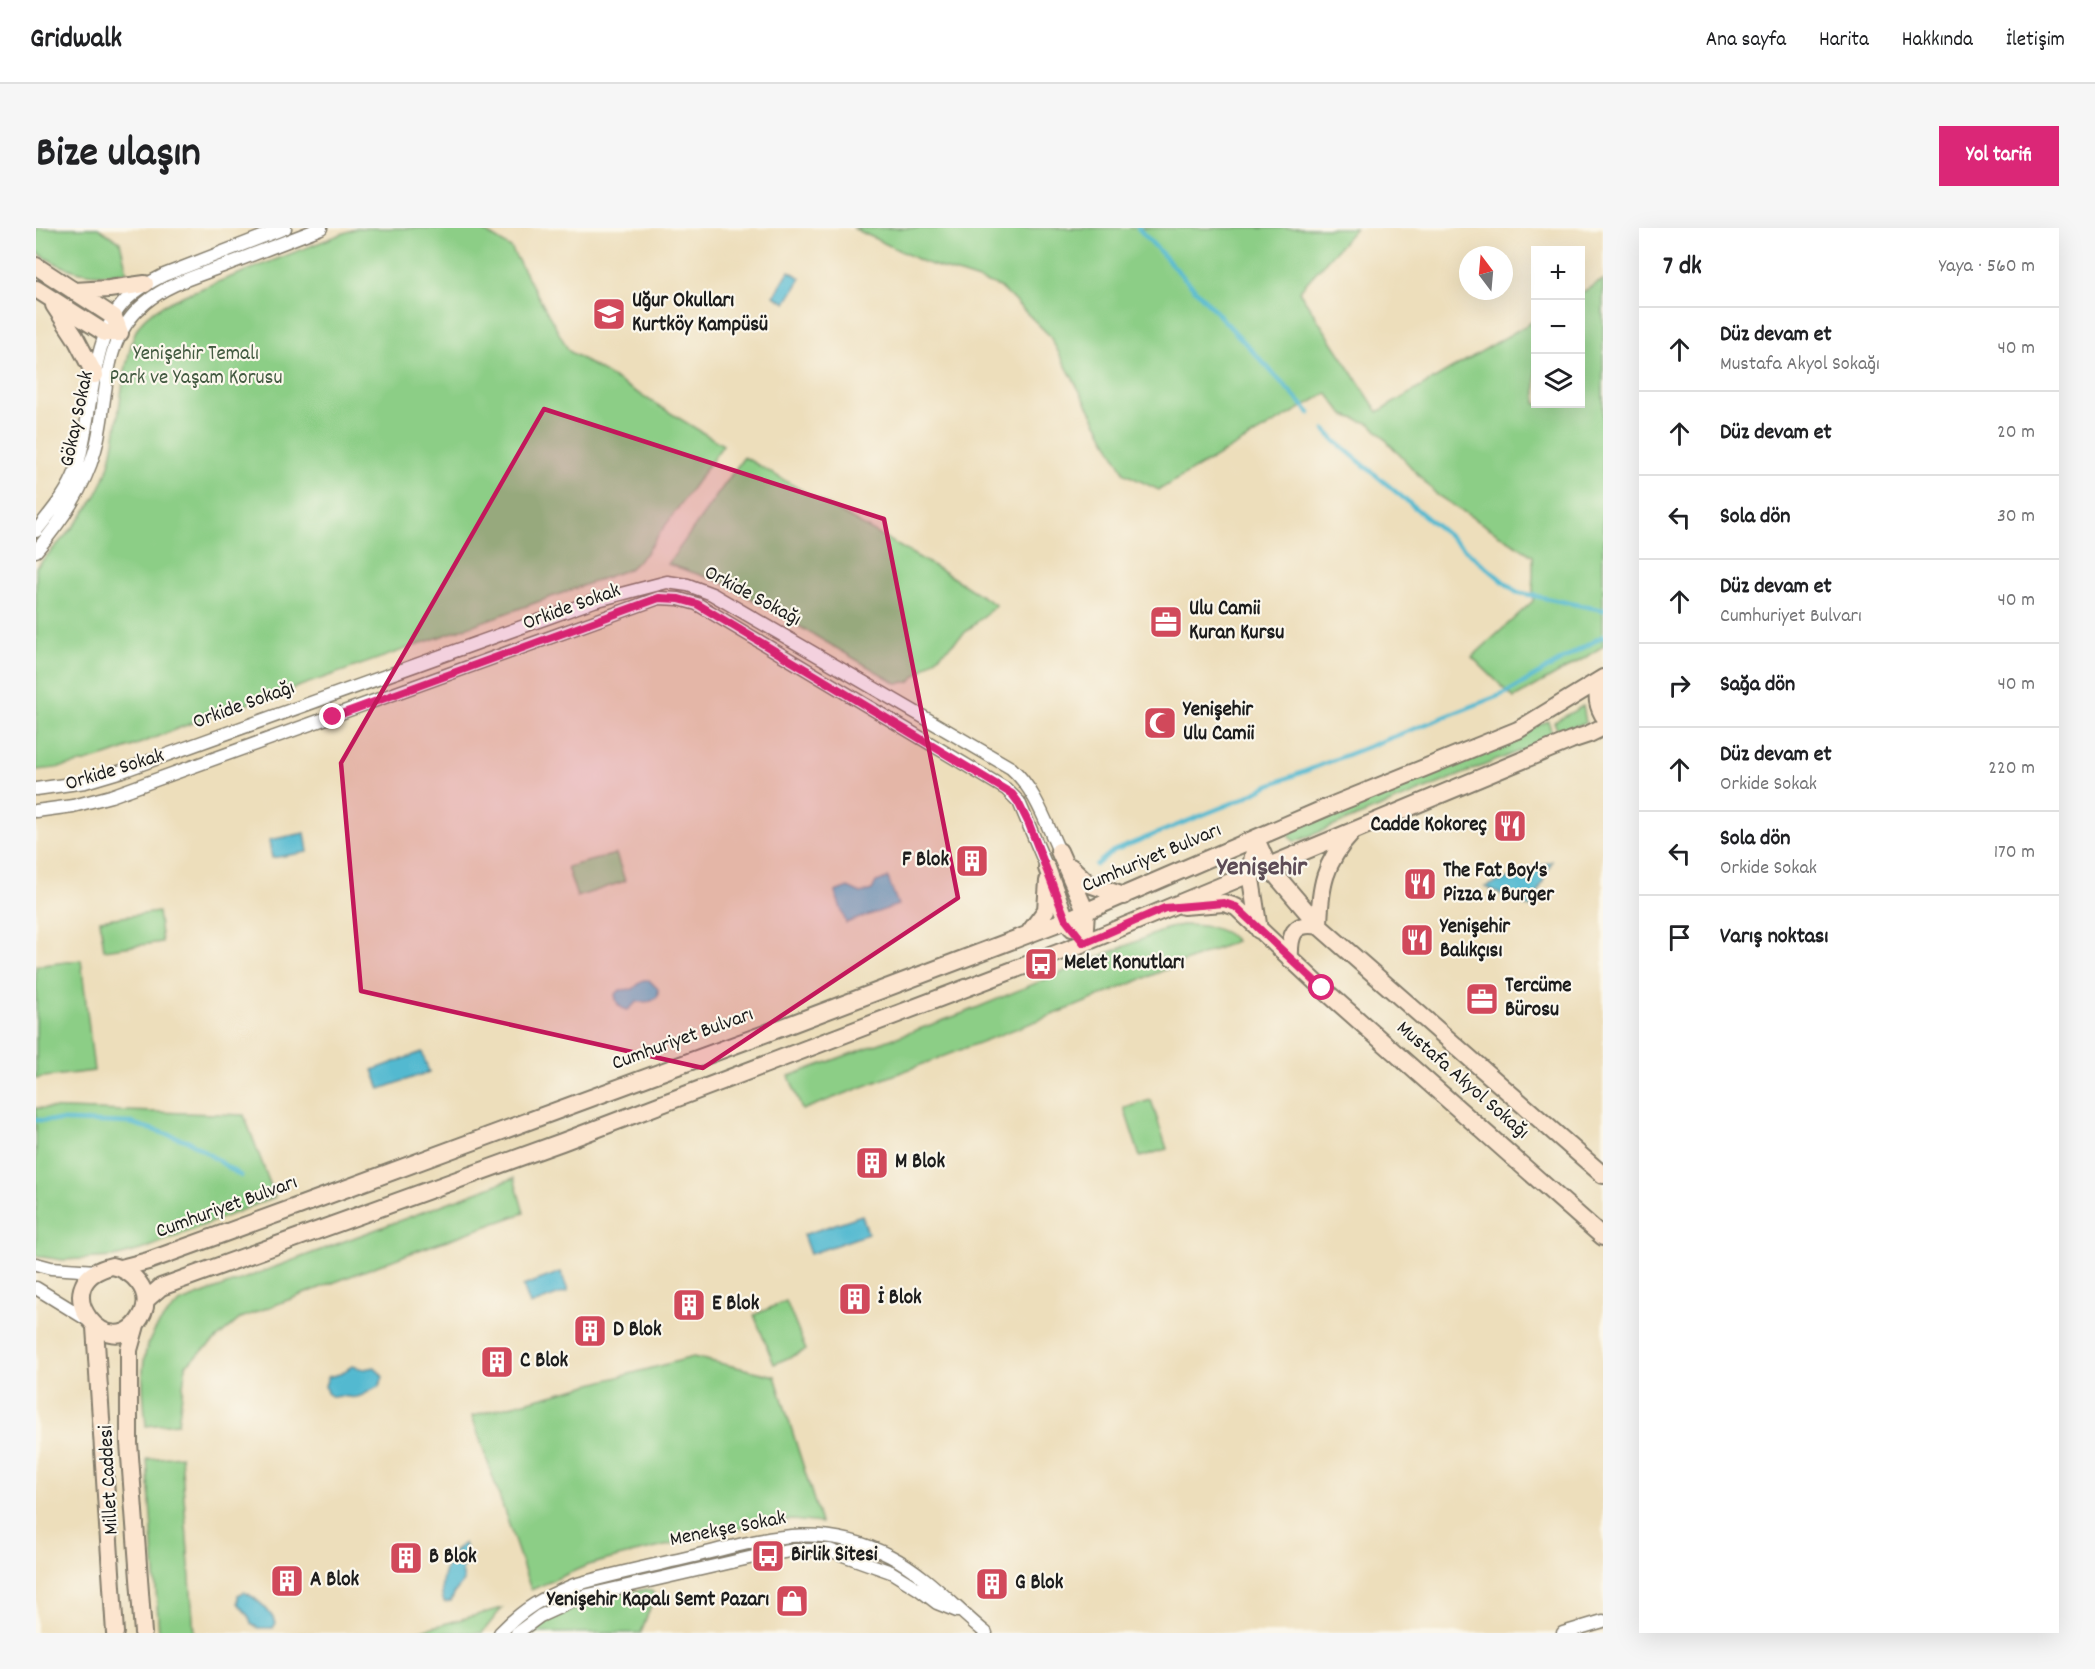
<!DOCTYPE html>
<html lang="tr">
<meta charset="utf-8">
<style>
:root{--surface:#fff;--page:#f6f6f6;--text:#202124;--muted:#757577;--line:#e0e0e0;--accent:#db2777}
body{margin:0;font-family:Dekko,sans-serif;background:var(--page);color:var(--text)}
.controls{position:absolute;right:18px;top:18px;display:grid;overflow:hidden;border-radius:0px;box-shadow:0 6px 24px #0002}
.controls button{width:54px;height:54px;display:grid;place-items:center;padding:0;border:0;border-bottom:2px solid var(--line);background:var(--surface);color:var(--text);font:30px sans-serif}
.compass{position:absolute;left:1423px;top:18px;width:54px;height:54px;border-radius:50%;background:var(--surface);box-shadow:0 6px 24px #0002;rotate:344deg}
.stop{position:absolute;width:18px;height:18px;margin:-14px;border:4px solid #db2777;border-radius:50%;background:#fff}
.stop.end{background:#db2777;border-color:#fff;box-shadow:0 2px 6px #0008}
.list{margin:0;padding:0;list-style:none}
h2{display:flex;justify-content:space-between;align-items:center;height:78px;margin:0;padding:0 24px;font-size:26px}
h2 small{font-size:20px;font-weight:400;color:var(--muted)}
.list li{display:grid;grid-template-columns:39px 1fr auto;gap:18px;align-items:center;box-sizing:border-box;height:84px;padding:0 24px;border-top:2px solid var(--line)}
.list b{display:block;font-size:22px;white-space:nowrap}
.list p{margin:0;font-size:20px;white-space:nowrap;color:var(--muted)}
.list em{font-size:20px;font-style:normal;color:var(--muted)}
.icon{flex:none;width:33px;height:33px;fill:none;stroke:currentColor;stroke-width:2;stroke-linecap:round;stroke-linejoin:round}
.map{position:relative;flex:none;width:1567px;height:1405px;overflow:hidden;border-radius:0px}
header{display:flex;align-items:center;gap:36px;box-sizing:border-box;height:84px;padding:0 30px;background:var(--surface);border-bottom:2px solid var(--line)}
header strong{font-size:28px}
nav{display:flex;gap:33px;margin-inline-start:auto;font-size:21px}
.intro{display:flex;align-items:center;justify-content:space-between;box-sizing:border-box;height:144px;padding:0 36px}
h1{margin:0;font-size:42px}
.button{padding:15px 27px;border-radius:0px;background:var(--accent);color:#fff;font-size:21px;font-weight:700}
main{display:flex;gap:36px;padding:0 36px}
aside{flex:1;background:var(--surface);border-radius:0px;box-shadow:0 6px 24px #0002}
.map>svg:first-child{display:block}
.green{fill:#8cce86;stroke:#547551;stroke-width:1.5}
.water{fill:#52b9d0;stroke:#376a76;stroke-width:1.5}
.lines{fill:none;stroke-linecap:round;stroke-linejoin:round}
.stream{stroke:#52b9d0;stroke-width:4.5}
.street-casing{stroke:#847d6c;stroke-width:15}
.secondary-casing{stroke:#847d6c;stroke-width:20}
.street{stroke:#fff;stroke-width:12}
.secondary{stroke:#fce5cf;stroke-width:16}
.route{stroke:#db2777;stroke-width:8}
.marked{fill:#c2185b;fill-opacity:0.2;stroke:#c2185b;stroke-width:4.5;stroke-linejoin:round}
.labels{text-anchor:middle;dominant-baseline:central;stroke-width:4.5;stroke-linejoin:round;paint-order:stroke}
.poi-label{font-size:21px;font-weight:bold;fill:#1c1c1c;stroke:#fbf7ec;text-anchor:start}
.park-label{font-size:21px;fill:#435a41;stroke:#fbf7ec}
.street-label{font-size:21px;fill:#1c1c1c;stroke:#fbf7ec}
.district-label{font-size:27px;font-weight:bold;fill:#5d4c56;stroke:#fbf7ec}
</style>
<header>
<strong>Gridwalk</strong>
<nav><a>Ana sayfa</a><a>Harita</a><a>Hakkında</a><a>İletişim</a></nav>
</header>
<div class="intro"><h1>Bize ulaşın</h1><a class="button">Yol tarifi</a></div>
<main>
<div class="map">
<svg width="1567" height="1405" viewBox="0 0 1567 1405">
<rect width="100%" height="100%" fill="#fbf7ec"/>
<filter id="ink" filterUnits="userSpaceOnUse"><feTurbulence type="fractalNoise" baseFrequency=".0167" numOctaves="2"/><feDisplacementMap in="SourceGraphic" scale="12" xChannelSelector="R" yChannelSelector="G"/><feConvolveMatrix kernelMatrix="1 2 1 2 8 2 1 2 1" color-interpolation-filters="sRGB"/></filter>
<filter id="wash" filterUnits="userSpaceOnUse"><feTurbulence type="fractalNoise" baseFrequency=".008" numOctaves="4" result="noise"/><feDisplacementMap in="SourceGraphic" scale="24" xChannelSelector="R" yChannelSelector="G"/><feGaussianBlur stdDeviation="1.35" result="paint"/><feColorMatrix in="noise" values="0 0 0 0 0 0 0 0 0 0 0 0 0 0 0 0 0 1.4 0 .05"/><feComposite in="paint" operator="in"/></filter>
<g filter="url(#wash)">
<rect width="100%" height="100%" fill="#eddebb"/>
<path class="green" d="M0 0H62L84 14 91 44C55 50 31 44 0 24Z
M321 0H443L475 20 533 123 687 217 609 326 593 341C454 391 314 442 173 489 117 508 60 539 0 542V339C27 310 58 282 71 243 83 207 82 167 92 130 95 116 98 102 107 92 118 80 137 73 151 66Z
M817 0H1320L1263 63 1342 184 1499 92 1500 176H1544L1545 65 1567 52V418L1547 431 1478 470 1436 429 1497 373V328L1401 267 1335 196 1308 187 1291 165 1123 262 1089 246 1013 107 964 59 887 34Z
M708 229 908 344 960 377 873 454 860 455 691 356 632 336Z
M1547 478 1550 495 1522 503 1518 494Z
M1512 493 1517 508 1491 520 1261 613H1258L1253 609V604Z
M580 626 589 653 541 669 531 639Z
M122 684 126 714 68 722 64 692Z
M1145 697C1163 697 1187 698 1200 713L1040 778 766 882 753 848 933 783 1130 701Z
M45 732 58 843 0 850V738Z
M1115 872 1131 921 1104 929 1088 880Z
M0 880 208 887 239 969 108 1021 78 1029 27 1032 0 1028Z
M478 950 488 985 380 1023 205 1090 150 1137 142 1195 110 1198C106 1146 98 1111 145 1074Z
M750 1073 770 1122 738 1136 718 1087Z
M657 1129 739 1148 785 1295 757 1292 729 1295 590 1327 552 1337 495 1362 436 1188Z
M145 1228 158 1405H123L111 1231Z
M611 1361 617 1364 618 1369 605 1405H493C528 1379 568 1368 611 1361Z
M466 1380 446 1405H375Z"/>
<path class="water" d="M753 43 765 50 750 75 738 68Z
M269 605 272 624 236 630 233 612Z
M1516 633 1495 680 1449 659Z
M852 650 862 677 810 695 799 664 812 659 825 665 836 662 840 654Z
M613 752 622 761V768C615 776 611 773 601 774L592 782C583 780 581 777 579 767L584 762 597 761 605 754Z
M386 824 393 844 344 861 337 842Z
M826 987 832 1006 774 1026 767 1007Z
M525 1044 532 1063 494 1077 487 1058Z
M316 1138 328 1141 339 1139 347 1149 343 1159C335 1161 330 1167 321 1169 312 1171 309 1166 297 1169L291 1165 289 1158 292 1149 304 1146Z
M428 1315 433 1332 426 1342 428 1353 419 1364 415 1373 408 1374C401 1357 411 1325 428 1315Z
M208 1364C221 1370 233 1382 240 1395L237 1400H222L215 1396 213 1389 202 1375V1367Z"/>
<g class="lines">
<path class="stream" d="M1102 0 1274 185
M1289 202 1299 213 1480 364 1567 382
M1060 637 1077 623 1204 572 1231 558 1470 465 1567 408
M0 892 95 895 153 913 205 948"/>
</g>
</g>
<g filter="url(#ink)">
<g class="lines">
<g class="street-casing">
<path id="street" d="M0 303C15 284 32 265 40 242 57 192 53 109 90 72 101 61 114 54 128 47L249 0
M0 323C26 292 48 261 59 222 74 169 62 115 109 75 131 56 161 48 187 38 220 25 252 13 285 0
M0 561 49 554 86 543 558 373 631 354 652 357 676 366 975 540C999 561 1010 595 1023 623
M0 583 37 578 75 568 623 370 643 371 661 376 970 561 983 574 1011 640
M0 1036 15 1040 60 1043
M0 1060 52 1092
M464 1405C488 1380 506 1370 538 1357 576 1346 615 1338 654 1329 726 1312 783 1291 854 1328 891 1347 918 1379 950 1405
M481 1405 504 1388 548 1368 722 1328 760 1322H793L855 1344 884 1362 901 1375 921 1383
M1527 1405 1567 1393"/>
</g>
<g class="secondary-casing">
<path id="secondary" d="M0 38 78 89 84 105H69L0 61
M38 63 73 61 109 56
M18 77 39 109 59 147
M1566 451C1560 463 1560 475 1567 487
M1220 611 1232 638 1283 698 1567 947
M1220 611 1214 645 1223 702
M1023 623 1050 684 1048 715
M1035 639 1053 656 1088 668
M1011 640 1030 692 1036 700
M1147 678 1188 675 1200 679 1286 760 1567 1009
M1283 698C1284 660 1288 634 1315 606
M993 705 1010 682 1012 653
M1254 731C1253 708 1257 693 1283 698
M76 1038C96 1042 117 1063 107 1085 78 1146 3 1055 76 1038Z
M85 1040 112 1033 260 979 750 798 1030 692 1292 579 1482 502 1567 450
M110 1072 125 1059 526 914 1048 715 1535 512 1553 506 1567 499
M100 1097 93 1122V1215L107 1405
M59 1099 79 1405"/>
</g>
<use href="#street" class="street"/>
<use href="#secondary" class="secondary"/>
</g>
</g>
<g class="lines" filter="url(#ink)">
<path class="route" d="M297 489 623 370 643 371 661 376 976 566 982 574 993 596 1030 692 1048 715 1129 680 1188 675 1200 679 1286 760"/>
</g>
<path class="marked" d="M508 181 848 291 922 670 667 840 325 763 305 535Z"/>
<defs>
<g id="school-square" transform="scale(1.725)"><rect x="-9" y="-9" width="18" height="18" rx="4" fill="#d1495b" stroke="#fbf7ec"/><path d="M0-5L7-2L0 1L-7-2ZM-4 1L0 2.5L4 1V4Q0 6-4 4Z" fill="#fff"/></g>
<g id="office-square" transform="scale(1.725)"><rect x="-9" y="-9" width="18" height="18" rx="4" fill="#d1495b" stroke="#fbf7ec"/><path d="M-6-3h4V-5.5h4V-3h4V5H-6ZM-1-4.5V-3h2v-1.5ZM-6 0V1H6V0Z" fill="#fff"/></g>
<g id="mosque-square" transform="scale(1.725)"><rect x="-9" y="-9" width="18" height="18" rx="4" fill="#d1495b" stroke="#fbf7ec"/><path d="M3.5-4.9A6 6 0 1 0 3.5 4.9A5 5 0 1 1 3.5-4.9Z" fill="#fff"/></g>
<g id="restaurant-square" transform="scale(1.725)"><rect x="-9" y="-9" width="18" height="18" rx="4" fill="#d1495b" stroke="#fbf7ec"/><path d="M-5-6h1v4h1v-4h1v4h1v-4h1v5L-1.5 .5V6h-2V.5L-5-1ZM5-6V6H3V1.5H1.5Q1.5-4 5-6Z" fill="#fff"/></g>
<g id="building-square" transform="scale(1.725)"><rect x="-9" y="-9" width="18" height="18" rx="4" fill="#d1495b" stroke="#fbf7ec"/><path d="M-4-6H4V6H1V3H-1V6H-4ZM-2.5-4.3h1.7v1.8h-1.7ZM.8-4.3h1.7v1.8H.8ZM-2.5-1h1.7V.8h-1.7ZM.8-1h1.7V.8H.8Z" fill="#fff"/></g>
<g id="bus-square" transform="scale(1.725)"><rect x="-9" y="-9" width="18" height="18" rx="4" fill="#d1495b" stroke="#fbf7ec"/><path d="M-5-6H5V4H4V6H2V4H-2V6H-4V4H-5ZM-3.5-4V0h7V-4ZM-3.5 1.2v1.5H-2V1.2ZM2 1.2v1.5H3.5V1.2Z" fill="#fff"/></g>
<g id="shop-square" transform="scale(1.725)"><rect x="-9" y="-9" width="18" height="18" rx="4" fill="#d1495b" stroke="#fbf7ec"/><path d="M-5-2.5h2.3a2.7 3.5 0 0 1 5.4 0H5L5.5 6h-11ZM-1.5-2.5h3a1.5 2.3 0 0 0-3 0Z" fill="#fff"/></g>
</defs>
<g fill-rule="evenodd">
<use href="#school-square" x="573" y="86"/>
<use href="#office-square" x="1130" y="394"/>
<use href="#mosque-square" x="1124" y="495"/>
<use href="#restaurant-square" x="1474" y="598"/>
<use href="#building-square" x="936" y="633"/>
<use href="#restaurant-square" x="1384" y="656"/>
<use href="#restaurant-square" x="1381" y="712"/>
<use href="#bus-square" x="1005" y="736"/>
<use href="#office-square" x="1446" y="771"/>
<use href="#building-square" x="836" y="935"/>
<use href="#building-square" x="819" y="1071"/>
<use href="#building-square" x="653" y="1077"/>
<use href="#building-square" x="554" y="1103"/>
<use href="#building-square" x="461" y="1134"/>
<use href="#bus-square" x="732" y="1328"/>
<use href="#building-square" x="370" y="1330"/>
<use href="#building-square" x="251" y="1353"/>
<use href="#building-square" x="956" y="1356"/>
<use href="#shop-square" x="756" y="1373"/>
</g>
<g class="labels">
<g class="poi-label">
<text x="596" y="74">Uğur Okulları<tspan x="596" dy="24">Kurtköy Kampüsü</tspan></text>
<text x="1153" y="382">Ulu Camii<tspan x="1153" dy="24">Kuran Kursu</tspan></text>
<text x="1147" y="483">Yenişehir<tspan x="1147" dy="24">Ulu Camii</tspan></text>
<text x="1451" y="598" text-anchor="end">Cadde Kokoreç</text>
<text x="913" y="633" text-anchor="end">F Blok</text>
<text x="1407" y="644">The Fat Boy's<tspan x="1407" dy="24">Pizza &amp; Burger</tspan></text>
<text x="1404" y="700">Yenişehir<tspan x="1404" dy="24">Balıkçısı</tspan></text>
<text x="1028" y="736">Melet Konutları</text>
<text x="1469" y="759">Tercüme<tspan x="1469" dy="24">Bürosu</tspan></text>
<text x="859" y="935">M Blok</text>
<text x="842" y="1071">İ Blok</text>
<text x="676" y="1077">E Blok</text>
<text x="577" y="1103">D Blok</text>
<text x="484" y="1134">C Blok</text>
<text x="755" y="1328">Birlik Sitesi</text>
<text x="393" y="1330">B Blok</text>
<text x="274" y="1353">A Blok</text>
<text x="979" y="1356">G Blok</text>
<text x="733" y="1373" text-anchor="end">Yenişehir Kapalı Semt Pazarı</text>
</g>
<g class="park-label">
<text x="160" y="127">Yenişehir Temalı<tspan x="160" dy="24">Park ve Yaşam Korusu</tspan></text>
</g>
<g class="street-label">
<text transform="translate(42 191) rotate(-78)">Gökay Sokak</text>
<text transform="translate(716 369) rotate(28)">Orkide Sokağı</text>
<text transform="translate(536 380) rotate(-20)">Orkide Sokak</text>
<text transform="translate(208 478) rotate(-20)">Orkide Sokağı</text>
<text transform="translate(79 543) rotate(-17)">Orkide Sokak</text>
<text transform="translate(1116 631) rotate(-23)">Cumhuriyet Bulvarı</text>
<text transform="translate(647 812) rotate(-20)">Cumhuriyet Bulvarı</text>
<text transform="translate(1426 853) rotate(41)">Mustafa Akyol Sokağı</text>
<text transform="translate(191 980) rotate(-20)">Cumhuriyet Bulvarı</text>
<text transform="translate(74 1252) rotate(-93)">Millet Caddesi</text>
<text transform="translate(692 1302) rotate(-11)">Menekşe Sokak</text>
</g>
<g class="district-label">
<text x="1226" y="640">Yenişehir</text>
</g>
</g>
</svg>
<div class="controls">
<button>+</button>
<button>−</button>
<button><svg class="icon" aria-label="layers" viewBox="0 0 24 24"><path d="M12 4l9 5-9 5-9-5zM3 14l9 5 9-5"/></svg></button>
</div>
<svg class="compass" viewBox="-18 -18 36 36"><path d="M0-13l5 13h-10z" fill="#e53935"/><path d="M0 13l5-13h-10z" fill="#757577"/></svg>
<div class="stop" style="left:1286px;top:760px"></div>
<div class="stop end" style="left:297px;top:489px"></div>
</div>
<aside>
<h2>7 dk<small>Yaya · 560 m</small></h2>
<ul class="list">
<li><svg class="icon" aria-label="ahead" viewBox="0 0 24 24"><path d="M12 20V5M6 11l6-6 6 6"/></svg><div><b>Düz devam et</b><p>Mustafa Akyol Sokağı</p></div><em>40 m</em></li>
<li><svg class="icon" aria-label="ahead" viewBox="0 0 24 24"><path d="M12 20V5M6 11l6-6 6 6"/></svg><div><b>Düz devam et</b></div><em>20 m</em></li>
<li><svg class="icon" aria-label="left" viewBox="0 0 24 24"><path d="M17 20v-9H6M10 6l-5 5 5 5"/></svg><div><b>Sola dön</b></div><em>30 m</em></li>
<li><svg class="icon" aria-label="ahead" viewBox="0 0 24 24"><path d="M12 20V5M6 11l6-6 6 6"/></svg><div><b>Düz devam et</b><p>Cumhuriyet Bulvarı</p></div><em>40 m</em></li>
<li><svg class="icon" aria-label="right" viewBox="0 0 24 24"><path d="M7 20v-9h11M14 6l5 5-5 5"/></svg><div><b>Sağa dön</b></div><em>40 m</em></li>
<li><svg class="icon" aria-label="ahead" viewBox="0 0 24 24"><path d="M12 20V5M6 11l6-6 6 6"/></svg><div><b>Düz devam et</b><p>Orkide Sokak</p></div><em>220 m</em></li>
<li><svg class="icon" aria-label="left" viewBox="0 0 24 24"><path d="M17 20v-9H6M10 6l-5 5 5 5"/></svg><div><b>Sola dön</b><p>Orkide Sokak</p></div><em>170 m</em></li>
<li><svg class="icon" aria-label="arrive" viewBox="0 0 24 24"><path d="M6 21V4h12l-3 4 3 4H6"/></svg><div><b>Varış noktası</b></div></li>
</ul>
</aside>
</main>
